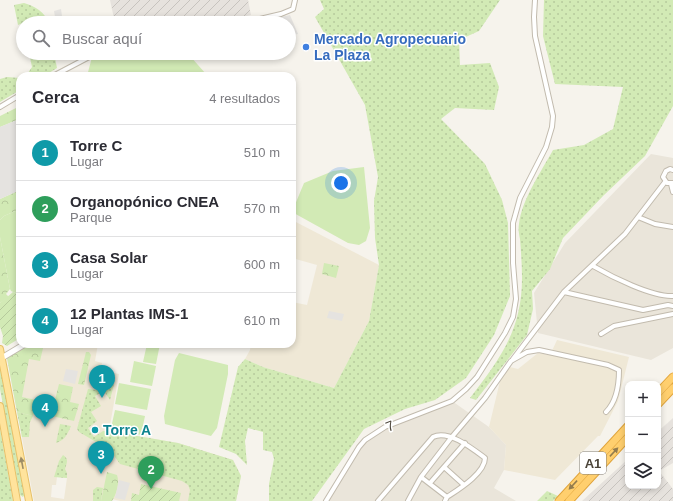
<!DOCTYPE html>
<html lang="es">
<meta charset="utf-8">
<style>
:root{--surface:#fff;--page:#f2f2f3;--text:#2b2b33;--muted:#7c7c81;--line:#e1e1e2;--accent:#fc3f1d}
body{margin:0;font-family:Arial,sans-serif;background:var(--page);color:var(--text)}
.controls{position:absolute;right:12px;bottom:12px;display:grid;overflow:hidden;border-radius:8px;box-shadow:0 2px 6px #0003}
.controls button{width:36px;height:36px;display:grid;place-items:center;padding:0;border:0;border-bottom:1px solid var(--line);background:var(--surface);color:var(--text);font:20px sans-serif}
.you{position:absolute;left:341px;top:183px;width:14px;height:14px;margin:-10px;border:3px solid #fff;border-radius:50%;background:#1a73e8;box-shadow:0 0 0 6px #1a73e833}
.badge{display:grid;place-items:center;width:26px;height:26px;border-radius:50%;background:var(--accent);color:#fff;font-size:13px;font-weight:700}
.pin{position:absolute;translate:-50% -33px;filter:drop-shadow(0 1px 2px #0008)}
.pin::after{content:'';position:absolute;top:21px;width:14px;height:12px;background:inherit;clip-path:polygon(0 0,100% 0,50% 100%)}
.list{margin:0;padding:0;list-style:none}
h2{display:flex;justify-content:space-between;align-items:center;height:52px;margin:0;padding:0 16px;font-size:17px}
h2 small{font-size:13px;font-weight:400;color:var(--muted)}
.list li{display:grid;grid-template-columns:26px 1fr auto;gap:12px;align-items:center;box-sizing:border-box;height:56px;padding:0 16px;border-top:1px solid var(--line)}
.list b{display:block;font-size:15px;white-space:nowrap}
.list p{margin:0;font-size:13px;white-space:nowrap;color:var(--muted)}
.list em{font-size:13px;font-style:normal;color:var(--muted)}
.icon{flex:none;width:22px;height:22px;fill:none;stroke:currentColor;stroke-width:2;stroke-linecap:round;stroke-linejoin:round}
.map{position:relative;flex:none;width:673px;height:501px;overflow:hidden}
.search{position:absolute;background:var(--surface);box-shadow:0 2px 6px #0003;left:16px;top:16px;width:280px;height:44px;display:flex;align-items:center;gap:10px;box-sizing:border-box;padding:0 14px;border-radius:22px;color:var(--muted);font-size:15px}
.panel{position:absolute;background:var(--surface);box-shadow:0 2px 6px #0003;left:16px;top:72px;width:280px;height:276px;border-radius:12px}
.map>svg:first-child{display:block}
.residential{fill:#eae5da}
.industrial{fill:url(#industrial-furrows)}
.education{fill:#efe8d6;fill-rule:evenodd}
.grass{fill:url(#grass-dots)}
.forest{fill:url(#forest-crowns)}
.garden{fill:url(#garden-furrows)}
.pitch{fill:#d2eab5}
.parking{fill:#e5e3e0}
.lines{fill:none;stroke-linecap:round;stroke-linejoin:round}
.minor-casing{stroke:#c2bbae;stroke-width:6}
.tertiary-casing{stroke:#c2bbae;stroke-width:7}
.primary-casing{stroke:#e6c16a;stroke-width:8}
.motorway-casing{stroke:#e0a43c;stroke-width:9}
.minor{stroke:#fff;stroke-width:4}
.tertiary{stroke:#fff;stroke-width:5}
.primary{stroke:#ffe39c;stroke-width:6}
.motorway{stroke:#ffcf6e;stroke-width:7}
.oneway{fill:#937c4e}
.oneway2{fill:#9c8c66}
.shop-dot{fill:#3f7fe0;stroke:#fff;stroke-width:1.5}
.culture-dot{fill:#0f9aa8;stroke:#fff;stroke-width:1.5}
.labels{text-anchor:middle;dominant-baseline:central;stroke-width:3;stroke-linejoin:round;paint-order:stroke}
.shield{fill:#fff;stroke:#817c74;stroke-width:1}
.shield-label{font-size:13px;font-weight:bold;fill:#4b4439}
.shop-label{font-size:14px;font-weight:bold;fill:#366cbe;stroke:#fff;text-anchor:start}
.street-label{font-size:14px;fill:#4b4439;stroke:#fff}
.culture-label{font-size:14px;font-weight:bold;fill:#0d838f;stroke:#fff;text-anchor:start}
</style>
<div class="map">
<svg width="673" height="501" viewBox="0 0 673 501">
<defs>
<pattern id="industrial-furrows" width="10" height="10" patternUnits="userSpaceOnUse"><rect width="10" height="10" fill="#e6e2dd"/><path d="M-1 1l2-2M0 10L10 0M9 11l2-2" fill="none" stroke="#c7c3be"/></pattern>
<pattern id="grass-dots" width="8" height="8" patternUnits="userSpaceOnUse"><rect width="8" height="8" fill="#d2eab5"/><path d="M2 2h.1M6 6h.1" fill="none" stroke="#b6ca9c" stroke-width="1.8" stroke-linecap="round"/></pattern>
<pattern id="forest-crowns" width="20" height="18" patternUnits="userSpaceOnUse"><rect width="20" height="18" fill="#d2eab5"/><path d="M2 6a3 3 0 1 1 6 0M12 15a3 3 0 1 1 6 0" fill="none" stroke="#b6ca9c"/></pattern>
<pattern id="garden-furrows" width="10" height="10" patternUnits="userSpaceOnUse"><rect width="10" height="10" fill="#d2eab5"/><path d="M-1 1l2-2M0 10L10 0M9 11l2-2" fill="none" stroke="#b6ca9c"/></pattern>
</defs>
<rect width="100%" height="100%" fill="#f6f3ec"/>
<path class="residential" d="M651 154 673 158V348L651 360 538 333 534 293 565 243Z
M452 401 489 427 506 445 504 470 494 488 516 501H326L359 447 375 433Z"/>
<path class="industrial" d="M110 0H248L251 15 214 23H115Z
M673 418V463L659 471 673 489V501H582L628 459V486H658V432Z"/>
<path class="education" d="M292 220 379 265 369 321 334 388 263 367 245 359 250 350 251 344H292V302L307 305 317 265 292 258Z
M557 340 629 357 618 401 600 436H598L555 480 504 470 506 445 489 427 501 377 510 367 518 369 538 353 550 355Z
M30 344H98L95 361 102 363 100 370 119 374 109 431 178 443 233 460 241 476 236 501H120L112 499V501H34L7 358ZM57 477 67 478 64 499 51 497 52 485H56Z"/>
<path class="grass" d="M320 0H500L479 31 459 40 460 65 490 63 499 87 494 110 455 108 441 119 485 164 502 200 508 223 510 296 494 335 466 378 435 400 405 409 364 429 312 501H269V484L274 459 272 452 263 450V432L248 428 245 441 247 465 236 454 219 447 238 367 245 359 263 367 334 388 369 321 379 265 375 238 374 201 378 177 365 105 315 17 324 9Z
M544 0H673V106L645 156 603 196 563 238 550 269 532 291 533 309 527 335 476 400 470 398C500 359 522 330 522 278 522 265 521 252 520 239 519 234 518 229 519 224 522 199 541 172 553 150L584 145 613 129 623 87 555 84 543 36Z
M24 3C34 6 46 12 48 23H23L18 25 14 5Z
M29 53H54L57 68 44 76H26L32 67Z
M7 77 20 78V90L0 102V79Z
M0 365 25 494 23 497 20 495 0 389Z
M99 381 114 384 110 400 104 391 95 396 101 406 91 412 97 421 88 428 94 437 103 431H108L178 443 233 460 241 476 236 501H188L190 490 188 485 182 481 120 464 110 450 79 432 77 429 88 389 96 390Z
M17 412 33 416 30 422 29 437H22Z
M60 424 71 426C67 435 65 440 56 443Z
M0 428 13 501H0Z
M63 455C69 459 67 462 65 469L67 473V478L54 477 59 461Z
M97 487 103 488 101 501H93V490Z
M547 491 558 496 553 501H537Z"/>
<path class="forest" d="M20 106V127L17 120 0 127V116Z
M20 190V209L4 216 0 220V199Z
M0 237 10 289 6 294 9 297 0 303Z
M324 263 339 266 336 278 322 274Z
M30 344H44L40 361 29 359 22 397 54 404 59 384 73 387 70 402 79 404 74 421 34 412 33 416 17 412 7 358Z
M86 352H89L91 355 84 385 78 384Z
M107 472 117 475C120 484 116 495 112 501H101Z"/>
<path class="garden" d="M13 292 20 295V338L7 346 2 343 3 336 0 327V303Z
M141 484 181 493 179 501H131L132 493 139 495Z"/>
<path class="pitch" d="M108 53 123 55 133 53H175L190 56 206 74 205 76H87L92 57Z
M364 167 370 228 366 241 359 245 348 243 292 212 304 183 333 171Z
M20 209V295L11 291 10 289 0 237V220L4 216Z
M147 344H160L156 364 143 362Z
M179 353 228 365V374L217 428 211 436 165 424 164 416 175 360Z
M134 361 156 366 152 386 130 382Z
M119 383 151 389 147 410 115 404Z
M115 410 145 416 141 435 111 428Z"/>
<path class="parking" d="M61 9 63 23H56L54 11Z
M290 15 298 34 289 36V23H273L272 19Z
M17 120 20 127V190L0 199V127Z
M329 311 344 314 342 321 327 318Z
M66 369 78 371 75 384 63 381Z
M119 480 130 483 125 500 115 498Z"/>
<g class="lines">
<g class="minor-casing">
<path id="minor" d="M242 23 281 14 293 9 295 0
M53 76 91 56 99 53
M0 107 20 95
M673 170 670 169 666 171 663 177 667 183H673
M671 184 673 192
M638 217 655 224 673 227
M593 266C612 277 652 297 673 296
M564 292 643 310 668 305 673 306
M601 334 614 326 673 314
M513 359 564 292 625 234 665 182
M444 467 464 485
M421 477 447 497
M430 483 465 443
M326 501 359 447 365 440 385 427 452 401 466 389 477 377 505 333 513 317 516 299 513 263V223L520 198 546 147 552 127 553 116 535 36 534 17 535 0
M378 501 433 437C448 429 473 449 485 458 485 473 459 489 447 497L445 501
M408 501 421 477 451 438 485 398 511 361 527 352 539 350 608 365 619 370C619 385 617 401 606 412"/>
</g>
<g class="tertiary-casing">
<path id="tertiary" d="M0 359 25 344"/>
</g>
<g class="primary-casing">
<path id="primary" d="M0 349 29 501
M0 406 17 501"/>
</g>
<g class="motorway-casing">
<path id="motorway" d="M658 393 673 377
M658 404 673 388
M559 501 628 426
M569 501 628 437"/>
</g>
<use href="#minor" class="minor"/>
<use href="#tertiary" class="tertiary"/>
<use href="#primary" class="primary"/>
<use href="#motorway" class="motorway"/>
</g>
<defs><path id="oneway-solid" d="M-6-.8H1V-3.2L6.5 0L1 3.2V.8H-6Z"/></defs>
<g class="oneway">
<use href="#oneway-solid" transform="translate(614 452) rotate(-47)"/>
<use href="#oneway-solid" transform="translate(573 485) rotate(133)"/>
</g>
<use class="oneway2" href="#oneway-solid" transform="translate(22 463) rotate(-101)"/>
<circle class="shop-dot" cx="306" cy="47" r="4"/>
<circle class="culture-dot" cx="95" cy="430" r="4"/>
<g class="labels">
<rect class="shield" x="580" y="452" width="26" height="22" rx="3"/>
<g class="shield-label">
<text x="593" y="463">A1</text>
</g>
<g class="shop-label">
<text x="314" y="39">Mercado Agropecuario<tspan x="314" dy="16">La Plaza</tspan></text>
</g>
<g class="street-label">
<text transform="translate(390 426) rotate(-23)">7</text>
</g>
<g class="culture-label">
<text x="103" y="430">Torre A</text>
</g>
</g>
</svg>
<div class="controls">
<button>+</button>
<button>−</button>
<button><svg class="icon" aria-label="layers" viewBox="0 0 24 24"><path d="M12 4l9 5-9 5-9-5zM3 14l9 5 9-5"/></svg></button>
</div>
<div class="you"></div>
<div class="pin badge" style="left:102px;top:398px;background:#0f9aa8">1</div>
<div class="pin badge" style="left:151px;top:489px;background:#2e9e5b">2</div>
<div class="pin badge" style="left:101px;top:474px;background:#0f9aa8">3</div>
<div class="pin badge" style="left:45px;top:427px;background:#0f9aa8">4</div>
<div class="search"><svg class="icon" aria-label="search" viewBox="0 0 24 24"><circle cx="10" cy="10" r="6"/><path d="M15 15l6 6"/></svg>Buscar aquí</div>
<section class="panel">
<h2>Cerca<small>4 resultados</small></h2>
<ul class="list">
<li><span class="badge" style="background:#0f9aa8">1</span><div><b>Torre C</b><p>Lugar</p></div><em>510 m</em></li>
<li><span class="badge" style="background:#2e9e5b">2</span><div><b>Organopónico CNEA</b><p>Parque</p></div><em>570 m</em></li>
<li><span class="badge" style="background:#0f9aa8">3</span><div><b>Casa Solar</b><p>Lugar</p></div><em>600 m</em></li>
<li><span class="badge" style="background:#0f9aa8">4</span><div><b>12 Plantas IMS-1</b><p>Lugar</p></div><em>610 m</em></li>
</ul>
</section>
</div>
